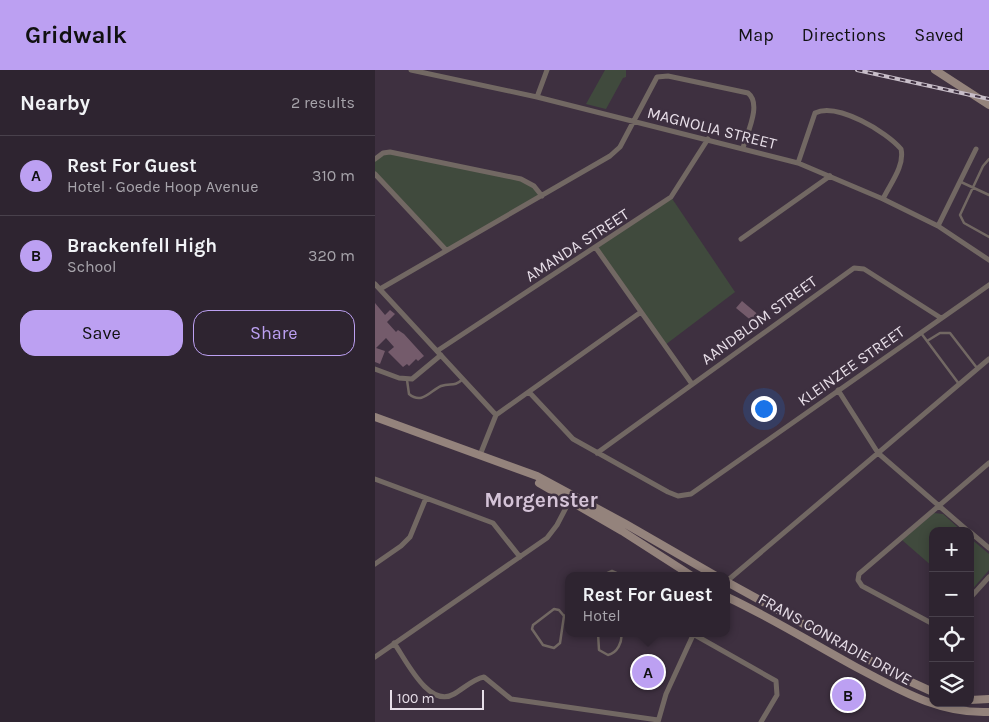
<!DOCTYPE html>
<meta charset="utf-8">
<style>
:root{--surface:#2e2430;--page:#3a303c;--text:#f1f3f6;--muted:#a7a4ab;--line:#49414c;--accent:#bca0f2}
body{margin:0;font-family:Karla,sans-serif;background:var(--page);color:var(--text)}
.controls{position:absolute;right:15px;bottom:15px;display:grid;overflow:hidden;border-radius:10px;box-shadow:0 2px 12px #0003}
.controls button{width:45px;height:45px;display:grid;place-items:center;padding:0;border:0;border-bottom:1px solid var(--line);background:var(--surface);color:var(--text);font:25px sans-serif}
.scale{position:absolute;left:15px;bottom:12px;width:94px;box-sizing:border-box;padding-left:5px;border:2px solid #e7dee8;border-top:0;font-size:14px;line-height:18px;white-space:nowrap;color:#e7dee8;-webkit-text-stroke:4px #3e3040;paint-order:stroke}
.you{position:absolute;left:388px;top:338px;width:18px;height:18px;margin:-12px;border:4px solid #fff;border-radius:50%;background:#1a73e8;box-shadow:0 0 0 8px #1a73e833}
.badge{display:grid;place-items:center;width:32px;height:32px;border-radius:50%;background:var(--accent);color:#111;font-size:16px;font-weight:700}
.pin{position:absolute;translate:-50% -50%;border:2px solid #fff;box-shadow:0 1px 5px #0006}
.popup{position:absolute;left:190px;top:502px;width:165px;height:65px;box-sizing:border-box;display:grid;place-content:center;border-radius:10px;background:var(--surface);filter:drop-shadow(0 1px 4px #0005);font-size:16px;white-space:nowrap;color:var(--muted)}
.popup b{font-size:19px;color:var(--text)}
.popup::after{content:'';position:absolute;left:50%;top:100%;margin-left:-10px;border:10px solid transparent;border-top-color:var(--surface)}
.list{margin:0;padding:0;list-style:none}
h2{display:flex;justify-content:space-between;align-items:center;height:65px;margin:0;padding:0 20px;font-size:21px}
h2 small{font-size:16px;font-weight:400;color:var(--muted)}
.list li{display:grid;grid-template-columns:32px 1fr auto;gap:15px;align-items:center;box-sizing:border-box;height:80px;padding:0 20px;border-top:1px solid var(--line)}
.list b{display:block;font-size:19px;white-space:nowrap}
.list p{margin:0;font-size:16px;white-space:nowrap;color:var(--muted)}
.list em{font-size:16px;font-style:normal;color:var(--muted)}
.actions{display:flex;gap:10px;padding:15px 20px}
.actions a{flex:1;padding:11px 0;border:1px solid var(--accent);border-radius:15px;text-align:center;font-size:18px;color:var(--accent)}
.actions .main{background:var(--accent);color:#111}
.icon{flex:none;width:28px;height:28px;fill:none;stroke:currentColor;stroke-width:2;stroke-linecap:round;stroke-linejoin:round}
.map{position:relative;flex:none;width:614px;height:652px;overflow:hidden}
header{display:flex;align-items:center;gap:30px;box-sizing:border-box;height:70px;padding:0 25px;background:var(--accent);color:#111}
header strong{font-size:24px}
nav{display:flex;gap:28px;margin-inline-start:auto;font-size:18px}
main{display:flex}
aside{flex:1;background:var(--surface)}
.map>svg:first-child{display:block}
.green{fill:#404a3d}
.building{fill:#745b6b}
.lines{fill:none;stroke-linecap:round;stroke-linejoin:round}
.lane{stroke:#726863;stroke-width:2.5}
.street{stroke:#726863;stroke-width:5}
.secondary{stroke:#94837c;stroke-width:8}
.rail-casing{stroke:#c8bec9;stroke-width:4}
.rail{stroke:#3e3040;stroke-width:2;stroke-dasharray:5.5;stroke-linecap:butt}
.labels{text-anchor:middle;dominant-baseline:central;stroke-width:5;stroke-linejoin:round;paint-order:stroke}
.street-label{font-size:16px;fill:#e7dee8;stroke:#3e3040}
.district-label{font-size:21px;font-weight:bold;fill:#d4c3d7;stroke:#3e3040}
</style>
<header>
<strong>Gridwalk</strong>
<nav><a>Map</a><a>Directions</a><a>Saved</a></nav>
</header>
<main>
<aside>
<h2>Nearby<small>2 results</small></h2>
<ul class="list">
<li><span class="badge">A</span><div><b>Rest For Guest</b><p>Hotel · Goede Hoop Avenue</p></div><em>310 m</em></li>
<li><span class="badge">B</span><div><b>Brackenfell High</b><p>School</p></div><em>320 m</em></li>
</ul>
<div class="actions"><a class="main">Save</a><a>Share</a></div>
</aside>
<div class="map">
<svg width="614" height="652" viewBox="0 0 614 652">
<rect width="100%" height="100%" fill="#3e3040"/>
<path class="green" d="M230 0H251V7L248 8 231 39 211 34Z
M14 83 147 110 158 116 166 126 71 180 0 104V91L7 84Z
M296 127 360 222 290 275 221 179Z
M559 443 568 444 587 461H558V497L527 470Z
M595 468 614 484V500L595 522Z"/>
<path class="building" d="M367 231 386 247 383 251 381 249 378 252 361 238Z
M0 233 10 245 15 240 20 244 12 252 21 262 23 260 29 264 49 286 43 291 41 289 34 296 32 294 28 297 13 282 19 277 11 268 1 278 10 281 5 294 0 292Z"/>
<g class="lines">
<path class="lane" d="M614 89 608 96 585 145 589 153 614 167
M586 112 614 125
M546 263 584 314
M552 271 565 263H575L602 298
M32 310 34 324C47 335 55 321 66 316 76 312 78 318 88 309
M226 506 237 501 248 506
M179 539 184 540 189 546 185 573 179 578 168 575 157 559 158 555Z
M189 546 194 543
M223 563 224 580 233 585C242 583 248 572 246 563"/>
<path class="street" d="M36 0 162 27 423 93 508 129 563 156 614 190
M162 27 172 0
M0 89 8 83 15 82 146 109 159 116 167 126
M423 93 440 43C462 32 512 62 526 79 530 96 515 114 508 129
M0 104 71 180
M563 156 601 79
M366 169 455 106
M221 178 317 314
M0 214 121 345
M5 219 235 86 245 77 282 7 293 6 373 23C387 34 372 63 368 78
M62 281 296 127 333 69
M0 299 24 308 37 309 66 285
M463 320 503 383 593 461
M154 322 198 369 293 422 303 426 316 424 614 215
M222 383 479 198 489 199 566 248
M105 385 121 345 266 242
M0 409 118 453 145 487
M595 462 614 478
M0 494 26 476 35 467 51 428
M352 511 614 289
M595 528 614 507
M558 554 487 516 483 510 484 504 614 393
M318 564 401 611 402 625 386 652
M19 573C31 590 54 639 79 624 88 619 98 609 109 607L136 629 283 650
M0 587 172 468 182 455 195 430
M283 652 291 624 319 563"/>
<path class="secondary" d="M560 0 614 35
M0 347 162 406 249 453 341 506
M164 413 247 461 317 506
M352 512 525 607 558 622
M352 527C395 547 437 573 479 596 523 619 563 644 614 642
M595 630 614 629"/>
<g class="rail-casing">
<path id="rail" d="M482 0 614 29"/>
</g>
<use href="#rail" class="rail"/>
</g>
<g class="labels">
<g class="street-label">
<text transform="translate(337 58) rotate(14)">MAGNOLIA STREET</text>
<text transform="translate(202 175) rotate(-33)">AMANDA STREET</text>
<text transform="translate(384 250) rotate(-36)">AANDBLOM STREET</text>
<text transform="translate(476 296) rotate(-35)">KLEINZEE STREET</text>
<text transform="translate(460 569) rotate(29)">FRANS CONRADIE DRIVE</text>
</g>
<g class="district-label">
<text x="166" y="430">Morgenster</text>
</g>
</g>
</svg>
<div class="controls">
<button>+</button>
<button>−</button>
<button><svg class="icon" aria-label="locate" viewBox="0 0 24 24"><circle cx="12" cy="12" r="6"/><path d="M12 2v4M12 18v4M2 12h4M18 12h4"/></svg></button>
<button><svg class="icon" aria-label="layers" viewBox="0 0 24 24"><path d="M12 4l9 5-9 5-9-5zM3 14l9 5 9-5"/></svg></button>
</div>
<div class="scale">100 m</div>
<div class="you"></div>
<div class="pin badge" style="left:273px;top:602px">A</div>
<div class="popup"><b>Rest For Guest</b>Hotel</div>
<div class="pin badge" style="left:473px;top:625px">B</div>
</div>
</main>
